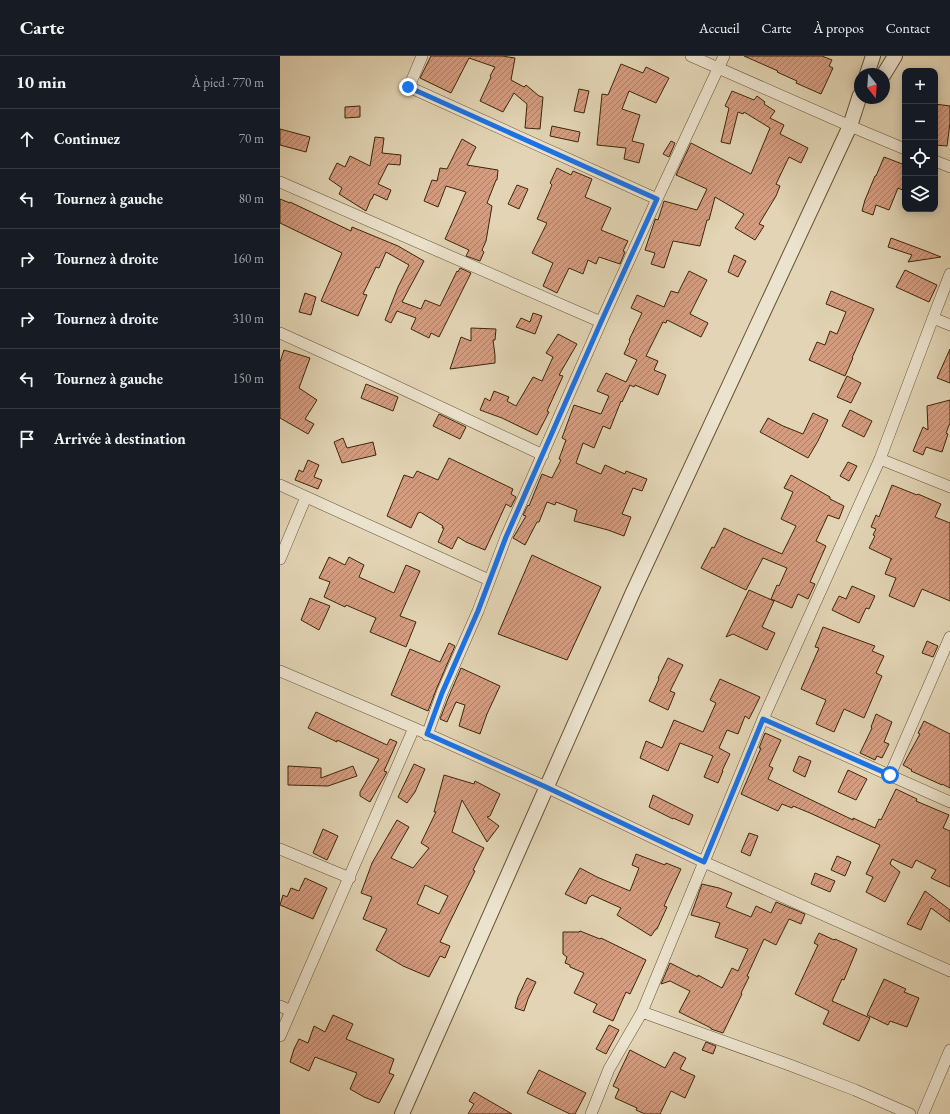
<!DOCTYPE html>
<html lang="fr">
<meta charset="utf-8">
<style>
:root{--surface:#171b24;--page:#242831;--text:#f1f3f6;--muted:#9ea1a6;--line:#363941}
body{margin:0;font-family:"EB Garamond",serif;background:var(--page);color:var(--text)}
.controls{position:absolute;right:12px;top:12px;display:grid;overflow:hidden;border-radius:8px;box-shadow:0 2px 10px #0003}
.controls button{width:36px;height:36px;display:grid;place-items:center;padding:0;border:0;border-bottom:1px solid var(--line);background:var(--surface);color:var(--text);font:20px sans-serif}
.compass{position:absolute;left:574px;top:12px;width:36px;height:36px;border-radius:50%;background:var(--surface);box-shadow:0 2px 10px #0003;rotate:163deg}
.stop{position:absolute;width:12px;height:12px;margin:-9px;border:3px solid #1a73e8;border-radius:50%;background:#fff}
.stop.end{background:#1a73e8;border-color:#fff;box-shadow:0 1px 4px #0008}
.list{margin:0;padding:0;list-style:none}
h2{display:flex;justify-content:space-between;align-items:center;height:52px;margin:0;padding:0 16px;font-size:17px}
h2 small{font-size:13px;font-weight:400;color:var(--muted)}
.list li{display:grid;grid-template-columns:26px 1fr auto;gap:12px;align-items:center;box-sizing:border-box;height:60px;padding:0 16px;border-top:1px solid var(--line)}
.list b{display:block;font-size:15px;white-space:nowrap}
.list em{font-size:13px;font-style:normal;color:var(--muted)}
.icon{flex:none;width:22px;height:22px;fill:none;stroke:currentColor;stroke-width:2;stroke-linecap:round;stroke-linejoin:round}
.map{position:relative;flex:none;width:670px;height:1058px;overflow:hidden}
header{display:flex;align-items:center;gap:24px;box-sizing:border-box;height:56px;padding:0 20px;background:var(--surface);border-bottom:1px solid var(--line)}
header strong{font-size:19px}
nav{display:flex;gap:22px;margin-inline-start:auto;font-size:14px}
main{display:flex}
aside{flex:1;background:var(--surface)}
.map>svg:first-child{display:block}
.building{fill:url(#building-hatch);stroke:#3d2608;fill-rule:evenodd}
.lines{fill:none;stroke-linecap:round;stroke-linejoin:round}
.minor-casing{stroke:#665233;stroke-width:12}
.tertiary-casing{stroke:#665233;stroke-width:16}
.minor{stroke:#ece3ce;stroke-width:11}
.tertiary{stroke:#ece3ce;stroke-width:14}
.route{stroke:#1a73e8;stroke-width:5}
</style>
<header>
<strong>Carte</strong>
<nav><a>Accueil</a><a>Carte</a><a>À propos</a><a>Contact</a></nav>
</header>
<main>
<aside>
<h2>10 min<small>À pied · 770 m</small></h2>
<ul class="list">
<li><svg class="icon" aria-label="ahead" viewBox="0 0 24 24"><path d="M12 20V5M6 11l6-6 6 6"/></svg><div><b>Continuez</b></div><em>70 m</em></li>
<li><svg class="icon" aria-label="left" viewBox="0 0 24 24"><path d="M17 20v-9H6M10 6l-5 5 5 5"/></svg><div><b>Tournez à gauche</b></div><em>80 m</em></li>
<li><svg class="icon" aria-label="right" viewBox="0 0 24 24"><path d="M7 20v-9h11M14 6l5 5-5 5"/></svg><div><b>Tournez à droite</b></div><em>160 m</em></li>
<li><svg class="icon" aria-label="right" viewBox="0 0 24 24"><path d="M7 20v-9h11M14 6l5 5-5 5"/></svg><div><b>Tournez à droite</b></div><em>310 m</em></li>
<li><svg class="icon" aria-label="left" viewBox="0 0 24 24"><path d="M17 20v-9H6M10 6l-5 5 5 5"/></svg><div><b>Tournez à gauche</b></div><em>150 m</em></li>
<li><svg class="icon" aria-label="arrive" viewBox="0 0 24 24"><path d="M6 21V4h12l-3 4 3 4H6"/></svg><div><b>Arrivée à destination</b></div></li>
</ul>
</aside>
<div class="map">
<svg width="670" height="1058" viewBox="0 0 670 1058">
<defs>
<pattern id="building-hatch" width="6" height="6" patternUnits="userSpaceOnUse"><rect width="6" height="6" fill="#d59c80"/><path d="M-1 1l2-2M0 6l6-6M5 7l2-2" fill="none" stroke="#ae7f67"/></pattern>
</defs>
<rect width="100%" height="100%" fill="#e2d4b4"/>
<filter id="stains"><feTurbulence type="fractalNoise" baseFrequency=".005" numOctaves="4"/><feColorMatrix values="0 0 0 0 .2 0 0 0 0 .09 0 0 0 0 .02 0 0 0 .5 -.17"/></filter>
<radialGradient id="worn" r=".72"><stop offset=".6" stop-color="#630" stop-opacity="0"/><stop offset="1" stop-color="#630" stop-opacity=".3"/></radialGradient>
<path class="building" d="M151 0H222L235 2 231 24 244 31 246 29 259 40 263 41 260 73 245 72 247 48 234 37 223 56 200 45 211 21 210 20 215 11 189 2 171 37 140 22Z
M464 0H542L552 4 549 10 553 12 541 38 516 27 517 25 497 16 498 15Z
M341 8 363 17 366 11 389 22 376 47 349 35 342 53 360 59 352 85 364 88 359 107 344 103 346 92 317 89 322 38 328 39Z
M299 33 309 35 304 57 294 55Z
M452 35 474 44 477 40 485 46 484 48 495 55 490 62 504 69 500 78 528 92 521 107 509 101 496 128 500 130 496 140 479 168 484 170 475 184 455 172 464 158 435 141 429 164H427L420 190 393 185 384 212 371 208 375 197 365 194 375 164V163L378 164 384 145 417 154 427 133 396 119 411 87 471 118 490 72 464 56 463 58 458 56 450 88 441 86 449 52 445 50Z
M655 48 670 50V67L667 90 655 89Z
M80 50V61L65 62V51Z
M272 70 300 76 298 86 270 80Z
M0 73 30 81 26 96 0 89Z
M95 81 104 82 102 97 121 99 120 109 108 108 98 128 111 134 107 144 94 138 92 143H91L86 155 59 138 62 132 49 123 57 107 65 111 70 100 90 110Z
M182 83 196 91 187 109 218 114 217 124H216L207 147 212 150 206 185 202 194 204 196 200 205 186 200 189 194 165 183 186 136 166 130 158 151 144 145 152 124 157 125 160 112 167 113Z
M391 85 395 87 389 101 383 98Z
M604 101 625 109V135L618 132 609 154 596 149 593 159 582 155 585 144 595 120H596Z
M277 112 291 119 293 115 312 123 305 141 331 152 321 174 348 185 343 195 345 196 340 208 319 201 316 208 308 204 303 218 289 212 277 237 263 230 273 207 252 197 267 167 257 163 272 129 270 127Z
M237 129 248 133 239 153 228 148Z
M0 143 10 147V146L71 175 72 171 118 190 144 205 122 246 141 253 145 244 160 250 177 215 178 216 180 212 191 217 159 281 151 277 149 282 131 273 136 262 117 255 111 267 105 264 118 231 129 209 106 196 99 212 96 211 83 238 87 239 78 260 41 245 62 197 0 167Z
M611 182 646 195 661 201 628 206 632 199 608 191Z
M454 199 466 205 458 221 448 216Z
M625 214 657 229 649 246 616 231Z
M409 215 427 224 410 258 428 267 421 281 387 264 386 267 383 266 366 300 378 305 374 314 386 319 378 339 355 329 354 331 350 329 342 346 341 345 330 373 323 370 314 392 303 387 296 407 321 418 325 409 345 418 346 415 367 423 362 435 353 432 342 458 351 461 344 480 328 474 294 465 297 454 276 446 275 449 267 446 259 466H257L245 489 233 482 246 460 243 459 248 449 249 450 262 418 272 422 281 404 279 403 286 384 282 382 294 349 321 358 329 340 317 335 326 317 346 326 357 304 344 298 350 285 349 284 362 257 351 252 357 239 384 251 391 235 398 237Z
M551 235 594 253 572 302H573L565 320 529 304 537 286 545 289 550 275 557 278 566 256 546 248Z
M25 237 36 241 31 259 19 256Z
M253 257 262 260 255 278 236 271 241 262 250 266Z
M191 272 216 273 215 284H213L215 299V307L170 313 181 281 191 285Z
M278 278 297 288 279 319 283 320 267 355 269 356 257 379 222 362 200 354 205 342 210 345 214 335 229 341 227 345 236 350 253 321 262 325 273 301 266 297Z
M670 293V327L657 322Z
M4 294 30 302 19 332 37 344 25 363 34 368 28 378 0 362V306Z
M567 320 581 327 571 347 557 341Z
M86 328 118 341 113 355 81 342Z
M670 344V367L666 377 668 378 662 396 646 391 643 399 633 395 643 371 648 374 647 350Z
M570 354 592 365 584 381 562 370Z
M533 357 548 364 538 385 528 402 480 376 488 362 503 370 523 378Z
M159 358 186 371 180 383 153 370Z
M63 382 67 392 93 386 96 399 62 407 54 386Z
M169 402 233 433 231 438 236 441 231 451 226 448 205 494 186 486 178 481 172 493 158 486 164 472H162L163 470 140 456 139 457H138L131 472 107 460 124 419 133 422 137 415 158 424Z
M28 404 39 409 34 421 42 424 38 433 15 424 19 414 23 416Z
M568 406 577 410 569 425 560 420Z
M511 419 550 441V443L564 450 559 463 548 459 536 485 546 490 530 526 535 528 528 543 518 538 512 552 491 543 497 529 499 530 507 512 483 502 466 534 421 512 432 491 434 492 444 472 463 481 502 498 516 470 501 463 513 436 504 432Z
M612 429 637 439 638 438 661 448 655 461 670 467V545L642 533 634 551 609 540 616 522 605 518 611 503H612L589 492 595 480 593 479 596 473 591 471 596 459 599 461Z
M252 499 321 531 287 604 218 578Z
M49 501 65 509 69 501 84 509 79 521 114 537 126 509 140 515 120 560 136 566 126 591 90 576 96 562 66 549 65 551 44 541 50 526 39 522Z
M572 530 595 540 589 553 586 552 579 567 552 554 559 540 566 543Z
M469 534 494 545 482 571 495 577 487 594 453 578 446 581Z
M30 542 50 550 39 574 21 564Z
M543 571 595 590 592 595 604 600 596 617 602 620 584 662 564 653 554 676 536 668 546 644 521 633 539 592 535 591Z
M647 585 658 590 653 601 642 597Z
M169 587 175 590 156 634 148 655 111 639 130 593 160 606Z
M388 602 403 609 390 635 395 637 388 654 369 645 379 623 378 622Z
M181 612 220 630 207 658 200 678 179 670 185 649 176 646 167 666 160 663 169 640Z
M440 623 480 641 469 663 465 660 458 678 447 674 439 692 450 698 442 715H443L438 727 424 721 433 700 400 687 388 715 360 702 366 685 382 692 394 664 423 676 436 647 430 644Z
M36 656 107 689 110 683 117 686 104 715 107 716 90 746 80 740V736L99 703 57 684V686L28 672Z
M596 658 612 666 604 686 609 688 602 702 597 700 595 704 580 697 592 672 591 671Z
M644 665 670 678V732L662 728V729L631 715 632 714 623 709 640 678 638 677Z
M485 677 501 684 489 710 493 712 488 723 573 764V762L595 772 599 763 601 764 616 733 637 743 636 745 669 759 663 772 670 775V831L651 822 656 814 636 804 632 812 612 803 610 808 620 816 605 846 586 836 593 821 586 818 600 789 530 757 513 750 512 752 502 748 498 755 461 738 481 692H479Z
M519 700 531 705 525 721 513 715Z
M134 708 145 713 135 736 127 747 118 741Z
M8 710 41 712V722L73 710 77 720 48 730 8 729Z
M568 714 587 723 576 744 558 736Z
M164 719 194 728 195 725 220 738 210 760 207 761 219 770 207 786 182 744 172 776 204 792 193 814 195 815 160 886 170 890 165 902 160 900 149 921 123 910 96 894 107 873 83 863 92 841 81 837 92 807 117 764 129 771 111 802 133 812 149 792 141 787 156 756H154ZM145 829 168 840 159 858 137 848Z
M373 739 413 759 409 769 393 762V763L369 751Z
M43 773 58 780 47 804 33 797Z
M469 777 478 780 470 800 461 796Z
M356 798 385 809 386 807 401 813 384 850 387 851 377 873H376L371 880 337 859 341 852 312 839 310 841H309L306 848 285 838 300 812 317 821 350 835 359 812 352 809Z
M557 800 571 806 565 820 551 814Z
M535 817 555 825 550 836 531 828Z
M25 822 47 832 33 863 0 849 3 839 7 841 11 832 19 835Z
M422 828 439 832 452 837 446 851 471 861 476 850 491 857 496 846 525 858 521 868 509 863 496 889 484 883 467 920 469 921 461 937 462 938 443 977 431 973V972L399 956 410 935 390 925 381 928 390 907 418 921V919L442 932 452 912 458 915 468 893 435 881 440 867 411 859 416 845Z
M645 835 670 854V866L651 852 641 874 627 868Z
M300 875 320 883 321 882 366 904 350 938 346 936 333 965 313 956 317 948 294 937 304 917 290 911V909L285 907 287 901 283 898V876H299Z
M539 877 554 884 555 883 577 893 564 924 562 923 552 945 590 962 579 985 543 968 549 955 515 938 538 889 534 887Z
M247 922 256 926 248 943 244 955 235 952 238 941Z
M604 923 626 933 624 936 639 942 627 971 610 965 608 969 587 959Z
M53 959 73 968 66 983 114 1003 109 1017 114 1019 99 1047 84 1041 70 1033 77 1017 35 1001 29 1015 10 1006 14 993 19 983 28 987 34 970 45 976Z
M329 969 339 974 326 998 316 993Z
M426 986 436 990 433 998 422 994Z
M350 994 385 1012 394 996 406 1002 400 1013 415 1020 405 1042 391 1035 380 1058H365L356 1054 357 1052 335 1042 339 1033 333 1030Z
M259 1014 306 1037 295 1058H290L247 1037Z
M194 1036 232 1058H188L194 1048 189 1045Z"/>
<g class="lines">
<g class="minor-casing">
<path id="minor" d="M142 0 129 31 377 143
M411 0 570 70 625 93
M655 105 670 111
M0 126 321 266
M653 262 670 269
M0 277 86 316 263 399
M600 403 670 431
M0 429 209 524
M0 503 26 441
M0 615 134 672 266 731 424 806 670 915
M483 663 670 746
M147 679 162 637 198 555 226 481 321 266 377 143 444 0
M610 719 670 581
M0 793 70 822
M0 950 11 955
M362 956 507 1008 575 1034 630 1058
M0 980 134 672
M311 1058 329 1013 362 956 483 663 600 403 653 262 670 218
M643 1058 670 994"/>
</g>
<g class="tertiary-casing">
<path id="tertiary" d="M587 18 593 0
M604 18 615 0
M122 1058 353 536 570 70 580 39"/>
</g>
<use href="#minor" class="minor"/>
<use href="#tertiary" class="tertiary"/>
</g>
<g class="lines">
<path class="route" d="M128 31 377 143 321 266 226 481 198 555 162 637 147 678 266 731 424 806 483 663 610 719"/>
</g>
<rect width="100%" height="100%" filter="url(#stains)"/>
<rect width="100%" height="100%" fill="url(#worn)"/>
</svg>
<div class="controls">
<button>+</button>
<button>−</button>
<button><svg class="icon" aria-label="locate" viewBox="0 0 24 24"><circle cx="12" cy="12" r="6"/><path d="M12 2v4M12 18v4M2 12h4M18 12h4"/></svg></button>
<button><svg class="icon" aria-label="layers" viewBox="0 0 24 24"><path d="M12 4l9 5-9 5-9-5zM3 14l9 5 9-5"/></svg></button>
</div>
<svg class="compass" viewBox="-18 -18 36 36"><path d="M0-13l5 13h-10z" fill="#e53935"/><path d="M0 13l5-13h-10z" fill="#9ea1a6"/></svg>
<div class="stop" style="left:610px;top:719px"></div>
<div class="stop end" style="left:128px;top:31px"></div>
</div>
</main>
